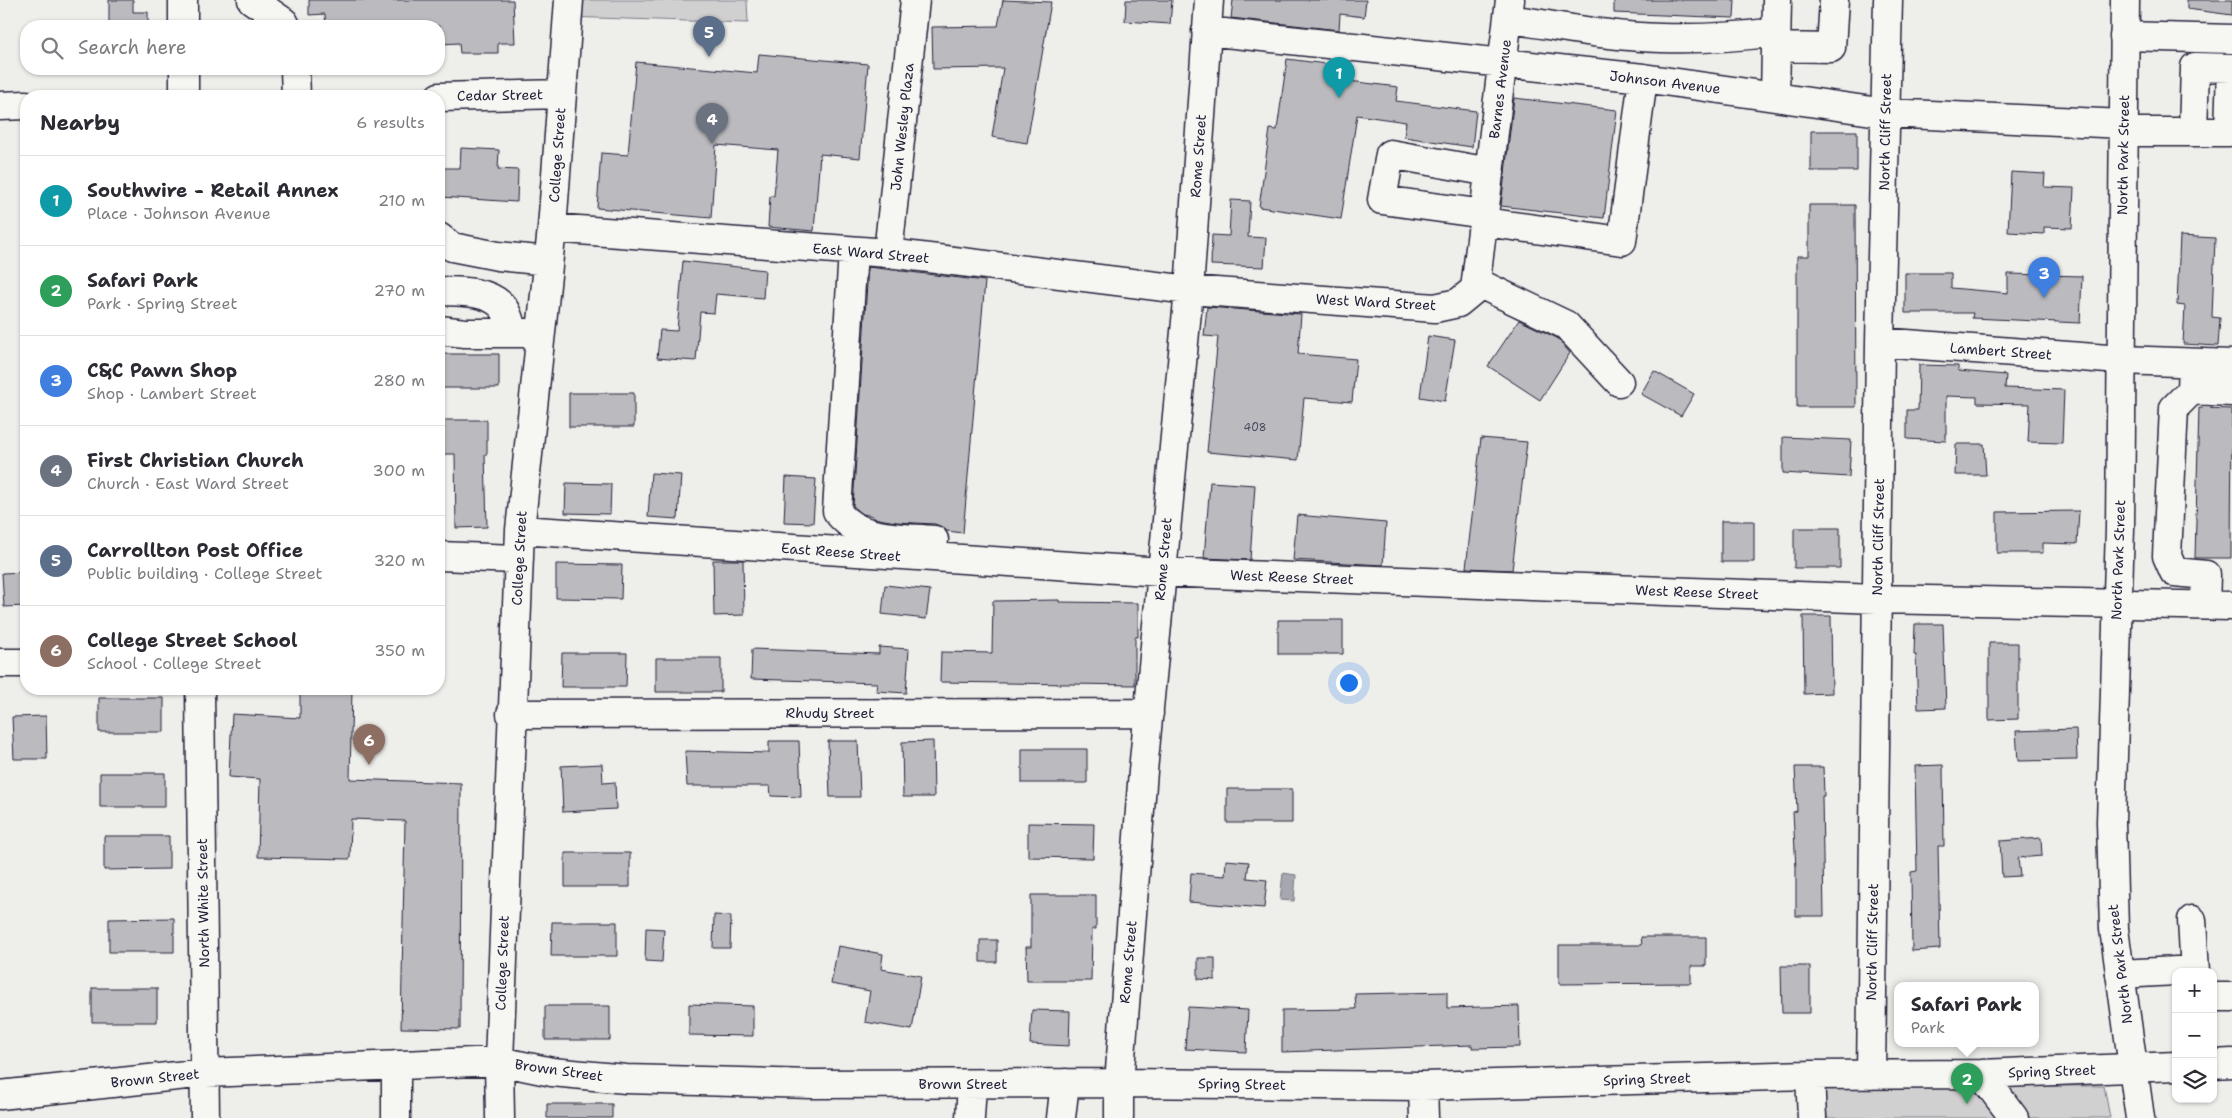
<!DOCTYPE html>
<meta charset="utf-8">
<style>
:root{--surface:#fff;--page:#f2f2f3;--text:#2b2b33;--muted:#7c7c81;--line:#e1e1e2;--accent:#2563eb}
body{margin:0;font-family:"Shantell Sans",sans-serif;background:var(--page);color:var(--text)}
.controls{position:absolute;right:15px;bottom:15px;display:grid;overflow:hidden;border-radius:10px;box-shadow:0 1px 4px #0004}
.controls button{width:45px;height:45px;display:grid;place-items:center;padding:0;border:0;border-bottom:1px solid var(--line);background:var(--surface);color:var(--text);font:25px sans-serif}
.you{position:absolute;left:1348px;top:682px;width:18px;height:18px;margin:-12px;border:4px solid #fff;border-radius:50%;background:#1a73e8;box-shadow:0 0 0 8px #1a73e833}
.badge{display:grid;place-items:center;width:32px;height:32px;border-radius:50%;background:var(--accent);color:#fff;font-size:16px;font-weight:700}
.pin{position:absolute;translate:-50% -41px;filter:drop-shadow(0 1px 2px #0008)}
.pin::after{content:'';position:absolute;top:26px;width:18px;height:15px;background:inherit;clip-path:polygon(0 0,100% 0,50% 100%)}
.popup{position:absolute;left:1894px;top:982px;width:145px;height:65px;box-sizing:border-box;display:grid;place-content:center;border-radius:10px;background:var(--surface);filter:drop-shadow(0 1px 4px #0005);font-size:16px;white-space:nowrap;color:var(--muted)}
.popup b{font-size:19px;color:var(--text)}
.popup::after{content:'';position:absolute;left:50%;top:100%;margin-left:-10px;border:10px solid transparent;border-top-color:var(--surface)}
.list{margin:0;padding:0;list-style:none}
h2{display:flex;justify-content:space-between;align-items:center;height:65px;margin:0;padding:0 20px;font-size:21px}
h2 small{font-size:16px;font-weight:400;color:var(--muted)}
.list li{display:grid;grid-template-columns:32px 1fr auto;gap:15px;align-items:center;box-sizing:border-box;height:90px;padding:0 20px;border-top:1px solid var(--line)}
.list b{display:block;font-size:19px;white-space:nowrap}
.list p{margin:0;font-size:16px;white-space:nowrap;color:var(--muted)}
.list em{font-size:16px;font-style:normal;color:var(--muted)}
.icon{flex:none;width:28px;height:28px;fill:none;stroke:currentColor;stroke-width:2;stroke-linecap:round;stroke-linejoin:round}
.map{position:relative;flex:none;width:2232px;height:1118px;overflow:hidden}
.search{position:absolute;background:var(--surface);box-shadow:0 1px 4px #0004;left:20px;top:20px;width:425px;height:55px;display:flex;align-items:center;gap:12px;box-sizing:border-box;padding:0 18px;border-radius:20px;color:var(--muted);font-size:19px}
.panel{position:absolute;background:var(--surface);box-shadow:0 1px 4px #0004;left:20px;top:90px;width:425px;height:605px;border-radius:20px}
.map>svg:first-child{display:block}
.green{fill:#d0d0d1;stroke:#797986}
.water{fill:#a7a7af;stroke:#727281}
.building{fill:#bbbbbf;stroke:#22223b}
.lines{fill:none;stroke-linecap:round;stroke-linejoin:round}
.minor-casing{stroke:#22223b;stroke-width:31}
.major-casing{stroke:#22223b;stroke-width:31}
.minor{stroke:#f6f6f2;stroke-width:28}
.major{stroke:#f6f6f2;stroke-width:28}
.labels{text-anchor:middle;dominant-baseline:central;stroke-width:4;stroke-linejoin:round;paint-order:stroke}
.number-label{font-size:11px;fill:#48485c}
.street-label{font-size:14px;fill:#22223b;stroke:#f6f6f2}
</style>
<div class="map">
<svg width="2232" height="1118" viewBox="0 0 2232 1118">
<rect width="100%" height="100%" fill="#eeeeeb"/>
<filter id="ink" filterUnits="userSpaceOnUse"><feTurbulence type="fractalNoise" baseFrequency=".02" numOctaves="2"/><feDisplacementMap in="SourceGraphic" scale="10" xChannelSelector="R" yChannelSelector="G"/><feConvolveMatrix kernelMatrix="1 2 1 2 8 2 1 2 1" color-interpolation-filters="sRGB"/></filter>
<g filter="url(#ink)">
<path class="green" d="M569 0H747L748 23 567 17Z
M1832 1085 2104 1086 2110 1118H1827L1825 1091Z"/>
<path class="water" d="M1283 873 1296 875 1294 901 1280 900Z"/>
<path class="building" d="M109 0H133V12H148V26H109Z
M309 0H513L515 43H498V53H460L459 43 440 44 439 26H326L325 14 309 15Z
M1003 0 1051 2 1027 143 992 137 1003 68 933 69 932 27 998 26Z
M1126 0H1172L1170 24 1125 21Z
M1233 0H1366L1364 17 1340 14 1339 30 1231 18Z
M1614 0H1735L1734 18 1614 13Z
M2187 0H2232V15L2187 9Z
M759 54 868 64 860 158 820 154 814 231 768 227 770 196H774L778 150 716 145 711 218 597 208 601 153 628 155 636 62 757 73Z
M1287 59 1326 64 1324 78 1398 87 1396 101 1476 111 1472 147 1404 137 1406 122 1357 115 1341 219 1259 207 1270 129 1277 130Z
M1514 98 1617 110 1604 218 1501 206Z
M1811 131H1857V171H1811Z
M461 148 499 150 498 169 518 170 517 202 440 197 441 168H460Z
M2011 172 2045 174 2044 187 2074 188 2072 228 2044 227V234L2008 232Z
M1231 200 1250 201 1248 237 1266 238 1264 267 1211 265 1212 235 1229 236Z
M1809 205H1855L1856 407H1797V256H1809Z
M2180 236 2215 238 2212 317 2220 318 2218 346 2183 344 2185 306 2177 305Z
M683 261 765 270 763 298 716 294 714 313 700 312 696 361 657 358 660 330 677 331Z
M868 267 985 281 963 533 947 531 942 527 935 524 896 522 873 518V516L863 514 853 506Z
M1905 273H1951V288L2008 293V274L2082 276 2080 323 1972 318 1973 313H1905Z
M1207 307 1301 314 1298 354 1356 359 1352 402 1304 398 1298 460 1207 452 1218 337 1204 336Z
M1519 320 1557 338 1570 353 1540 400 1488 366Z
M1428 336 1455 340 1445 401 1420 397Z
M439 354H499V388H439Z
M1919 365 1958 366V371L2006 375 2005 388 2064 390 2062 443 2028 442 2030 404 1977 403V397L1946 396V441L1907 439V410H1918Z
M1654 371 1694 394 1681 416 1641 394Z
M569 393H634V427H569Z
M2199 408 2232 409 2231 558H2195Z
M439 420H487V454H485L487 527 456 528 455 454H439Z
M1783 437 1851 440 1849 477 1783 473Z
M1481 438 1527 442 1512 570 1466 568Z
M1956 444H1984L1986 475H1955Z
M651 473 681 475 678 519 648 517Z
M786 477 816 479 813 523 784 522Z
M1210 482 1255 485 1250 560 1204 558Z
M566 483 611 484 610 514 565 513Z
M2079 511 2077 544 2043 543V553H1997V512Z
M1297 515 1386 523 1383 565 1293 560Z
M1721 521H1754V562H1721Z
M1794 528H1840V568H1794Z
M713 560H743L744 615 714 616Z
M556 564 622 565 621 599 556 598Z
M26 572V606L4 607 2 573Z
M885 585 930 590 926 619 882 614Z
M1059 600V602L1138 603V637H1135V685L940 682 941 652 992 653 993 601Z
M1803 616H1831L1832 693 1804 694Z
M1278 620H1343V654H1278Z
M1915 624H1943L1946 708 1918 709 1916 655H1914Z
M1989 643H2018V719L1989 720Z
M879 647 909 649 906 693 876 691 877 683 751 679 752 649 879 654Z
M562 653H627L626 687H561Z
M656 658H721V692H656Z
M300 689H352L350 779 461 783 460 1029 401 1028 405 821 351 819 350 859 258 857 260 779 229 777 232 714 300 718Z
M99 698H164V732H99Z
M46 716 47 759H14L12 717Z
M2076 729 2077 760 2018 761 2016 731Z
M769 741H799L801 797 771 796 770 786H687L685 751 769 753Z
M828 741H858L860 797H830Z
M933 741 934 797H903L902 742Z
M1022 749H1087V783H1022Z
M602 764 603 783 615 782 616 809 563 812 561 766Z
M1943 765 1944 846H1938L1940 949 1912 951 1911 872 1917 871 1915 766Z
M1795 767H1823L1824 796H1822L1824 916H1796V869L1793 812 1797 811Z
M100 773H165V807H100Z
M1227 789H1292V823H1227Z
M1028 823 1094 824 1093 858 1028 857Z
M104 836H169V869L104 870Z
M2041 838 2042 856 2018 858 2020 876 2002 877 2000 841Z
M565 853H630V887H565Z
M1226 860 1249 862 1247 878 1267 880 1264 908 1189 902 1191 873 1225 876Z
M1031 895H1096V929H1092L1091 981H1027L1026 947H1031Z
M714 915 731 916 730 948H713Z
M174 918V952H109V919Z
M552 922H617V956H551Z
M646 928 664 929 662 962 645 961Z
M1641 937H1706V966H1691V983L1559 984V945H1642Z
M980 940H997V962H980Z
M838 946 883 954 881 969 921 976 912 1030 865 1022 870 991 831 984Z
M1198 958H1215V980L1198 979Z
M1781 966H1810V1013H1782Z
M92 988H157V1022H92Z
M1447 992V1008L1519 1006 1520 1047 1472 1048V1045L1282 1052V1010L1356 1009 1355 994Z
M689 1004 753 1006V1036L689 1035Z
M545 1006H610V1040H545Z
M1188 1007 1248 1010 1246 1052 1185 1049Z
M1032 1010 1070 1011 1069 1046 1030 1044Z
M547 1104H612V1118H547Z"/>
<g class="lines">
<g class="minor-casing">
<path id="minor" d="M183 0V26
M252 0 284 22 286 26
M1509 19C1559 26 1610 37 1661 38 1700 39 1738 37 1776 32
M1206 31 1643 78 1886 113 2124 124
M2124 36 2232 39
M1776 47 1831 48 1834 0
M184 69V96
M295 69 296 96
M439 97 562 94
M1775 97 1777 0
M0 106 26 105
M2123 132C2159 132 2194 132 2229 132L2231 68 2195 67 2193 132
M1485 214 1382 200 1390 154 1490 172
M1484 222 1622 241 1643 78
M552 228 888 253 1189 290 1435 308 1458 303 1475 289 1510 0
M439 237 452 247 498 256 548 261
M853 251 837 511C857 541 902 537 934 540
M888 253 915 0
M1476 282 1566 325 1619 382
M439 291C458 292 485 290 500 304 508 311 510 324 513 333
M439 330 465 333H541
M1880 342 2121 360 2232 364
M2193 363 2192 390 2174 408 2167 556 2174 572 2206 575 2205 605
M2192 390 2232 392
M520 530 1162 572 1877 599 2232 606
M439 556 519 559
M0 663H26
M200 689 205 1118
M511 714 1149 713
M2192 920 2195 972
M2120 974 2195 970
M2213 997H2232
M2213 1064 2232 1063
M396 1065V1118
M1981 1074 2014 1118
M1810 1075 1812 1118
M1871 1075 1880 342 1888 0
M1423 1086 1424 1118
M0 1095 205 1073 499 1061 552 1072 626 1079 812 1084 1119 1083 1423 1086 1810 1075 1981 1074 2176 1066
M500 1118 499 1061 520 530 552 228 569 0
M970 1118 972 1084
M1061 1118 1065 1083
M1119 1118V1083L1143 771 1189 290 1209 0"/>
</g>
<g class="major-casing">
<path id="major" d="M2125 0 2120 528 2111 822 2114 929 2140 1118"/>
</g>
<use href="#minor" class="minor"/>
<use href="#major" class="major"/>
</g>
</g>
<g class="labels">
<g class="number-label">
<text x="1255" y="427">408</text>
</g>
<g class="street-label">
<text transform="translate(1665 82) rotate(7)">Johnson Avenue</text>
<text transform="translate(1500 89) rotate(-83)">Barnes Avenue</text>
<text transform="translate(500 95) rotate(-1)">Cedar Street</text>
<text transform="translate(902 127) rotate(-84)">John Wesley Plaza</text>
<text transform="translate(1885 132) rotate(-89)">North Cliff Street</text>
<text transform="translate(557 155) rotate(-86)">College Street</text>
<text transform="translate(2123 155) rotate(-89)">North Park Street</text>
<text transform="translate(1198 156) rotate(-86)">Rome Street</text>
<text transform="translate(871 253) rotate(5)">East Ward Street</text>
<text transform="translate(1376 302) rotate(3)">West Ward Street</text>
<text transform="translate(2001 351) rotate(4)">Lambert Street</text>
<text transform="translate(1878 537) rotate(-89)">North Cliff Street</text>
<text transform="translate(841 552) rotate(4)">East Reese Street</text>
<text transform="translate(519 558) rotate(-87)">College Street</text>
<text transform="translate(1163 559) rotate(-85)">Rome Street</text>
<text transform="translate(2118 560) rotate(-88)">North Park Street</text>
<text transform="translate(1292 577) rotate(2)">West Reese Street</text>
<text transform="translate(1697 592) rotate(2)">West Reese Street</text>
<text x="830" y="713">Rhudy Street</text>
<text transform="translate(203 903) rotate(-91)">North White Street</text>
<text transform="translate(1872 942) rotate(-89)">North Cliff Street</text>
<text transform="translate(1128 962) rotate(-85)">Rome Street</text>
<text transform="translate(502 963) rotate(-88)">College Street</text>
<text transform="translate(2120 964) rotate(-97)">North Park Street</text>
<text transform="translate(559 1070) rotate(8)">Brown Street</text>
<text transform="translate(2052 1071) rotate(-2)">Spring Street</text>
<text transform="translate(155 1078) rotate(-6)">Brown Street</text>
<text transform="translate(1647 1079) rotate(-2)">Spring Street</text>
<text x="963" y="1084">Brown Street</text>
<text transform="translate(1242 1084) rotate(1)">Spring Street</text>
</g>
</g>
</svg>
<div class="controls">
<button>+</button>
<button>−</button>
<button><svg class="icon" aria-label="layers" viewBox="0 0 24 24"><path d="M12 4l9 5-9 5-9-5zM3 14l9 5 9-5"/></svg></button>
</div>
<div class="you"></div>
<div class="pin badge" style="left:1339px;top:98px;background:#0f9aa8">1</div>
<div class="pin badge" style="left:1967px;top:1104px;background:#2e9e5b">2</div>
<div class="popup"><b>Safari Park</b>Park</div>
<div class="pin badge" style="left:2044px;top:298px;background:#3f7fe0">3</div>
<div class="pin badge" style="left:712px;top:144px;background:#6b7280">4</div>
<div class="pin badge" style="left:709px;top:57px;background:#5c6f8a">5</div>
<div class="pin badge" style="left:369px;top:765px;background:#8d6e63">6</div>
<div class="search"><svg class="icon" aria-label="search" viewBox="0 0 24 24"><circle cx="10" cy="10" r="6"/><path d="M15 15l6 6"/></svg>Search here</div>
<section class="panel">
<h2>Nearby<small>6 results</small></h2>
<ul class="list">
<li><span class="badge" style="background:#0f9aa8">1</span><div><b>Southwire - Retail Annex</b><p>Place · Johnson Avenue</p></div><em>210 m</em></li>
<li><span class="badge" style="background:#2e9e5b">2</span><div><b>Safari Park</b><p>Park · Spring Street</p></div><em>270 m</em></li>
<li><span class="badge" style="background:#3f7fe0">3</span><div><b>C&amp;C Pawn Shop</b><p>Shop · Lambert Street</p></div><em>280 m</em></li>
<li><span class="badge" style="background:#6b7280">4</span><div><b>First Christian Church</b><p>Church · East Ward Street</p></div><em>300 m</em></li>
<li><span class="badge" style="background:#5c6f8a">5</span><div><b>Carrollton Post Office</b><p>Public building · College Street</p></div><em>320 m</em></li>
<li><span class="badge" style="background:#8d6e63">6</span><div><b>College Street School</b><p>School · College Street</p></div><em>350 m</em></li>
</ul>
</section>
</div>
